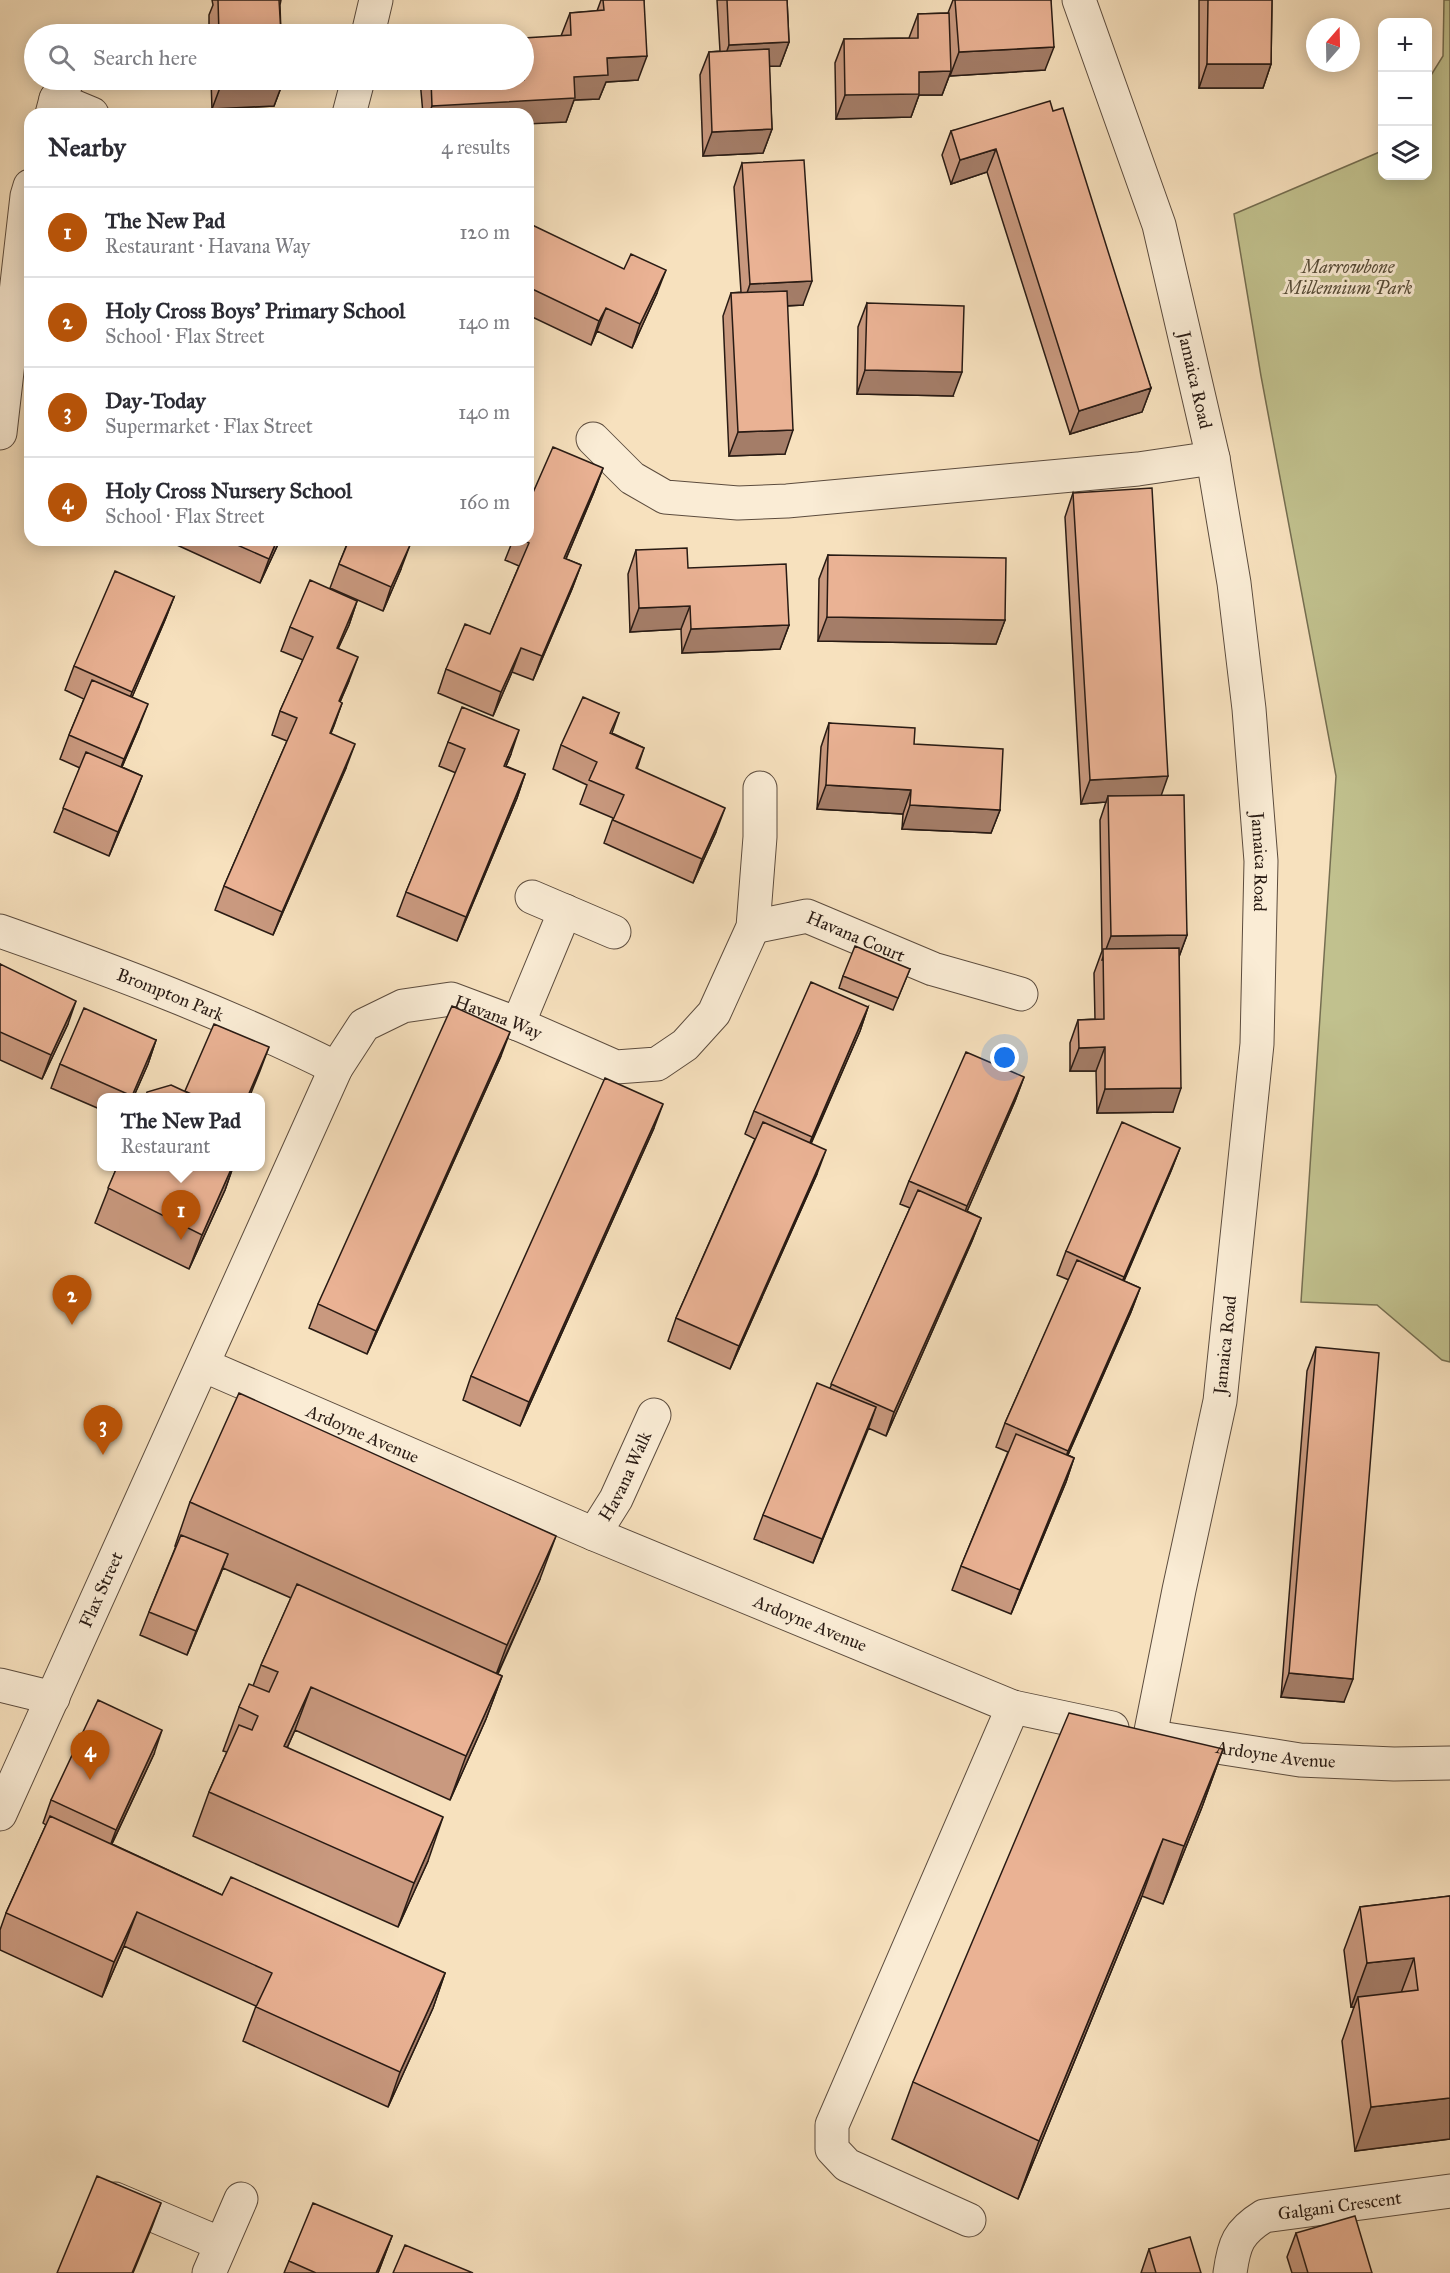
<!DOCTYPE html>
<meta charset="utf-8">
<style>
:root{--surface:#fff;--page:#f7f7f7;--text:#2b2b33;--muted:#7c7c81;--line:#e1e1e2;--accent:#b45309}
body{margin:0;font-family:"IM FELL Great Primer",serif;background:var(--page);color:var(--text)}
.controls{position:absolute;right:18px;top:18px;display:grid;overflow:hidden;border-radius:12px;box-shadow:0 3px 15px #0003}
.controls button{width:54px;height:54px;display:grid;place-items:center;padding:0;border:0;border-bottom:2px solid var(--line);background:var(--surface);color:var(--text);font:30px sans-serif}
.compass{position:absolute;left:1306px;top:18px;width:54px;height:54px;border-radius:50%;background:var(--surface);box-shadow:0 3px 15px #0003;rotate:20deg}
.you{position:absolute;left:1005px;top:1058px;width:21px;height:21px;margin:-15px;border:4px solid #fff;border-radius:50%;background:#1a73e8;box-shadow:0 0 0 9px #1a73e833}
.badge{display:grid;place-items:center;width:39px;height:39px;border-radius:50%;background:var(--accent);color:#fff;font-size:20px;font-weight:700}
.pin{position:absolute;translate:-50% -50px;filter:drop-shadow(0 2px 3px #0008)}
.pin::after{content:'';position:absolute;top:32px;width:21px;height:18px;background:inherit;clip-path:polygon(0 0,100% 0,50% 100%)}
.popup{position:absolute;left:97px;top:1093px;width:168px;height:78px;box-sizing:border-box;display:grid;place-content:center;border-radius:12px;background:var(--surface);filter:drop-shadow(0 2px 4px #0005);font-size:20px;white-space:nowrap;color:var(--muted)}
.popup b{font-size:22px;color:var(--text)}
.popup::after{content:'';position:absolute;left:50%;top:100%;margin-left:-12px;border:12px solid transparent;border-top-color:var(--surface)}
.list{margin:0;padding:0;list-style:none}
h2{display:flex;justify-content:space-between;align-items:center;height:78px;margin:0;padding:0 24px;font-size:26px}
h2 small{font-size:20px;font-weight:400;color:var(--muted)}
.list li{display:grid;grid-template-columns:39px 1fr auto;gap:18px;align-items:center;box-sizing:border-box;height:90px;padding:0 24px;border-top:2px solid var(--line)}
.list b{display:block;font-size:22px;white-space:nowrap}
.list p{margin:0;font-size:20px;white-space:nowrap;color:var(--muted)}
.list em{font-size:20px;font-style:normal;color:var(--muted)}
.icon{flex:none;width:33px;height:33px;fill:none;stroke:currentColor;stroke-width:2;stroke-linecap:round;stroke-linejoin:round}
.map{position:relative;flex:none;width:1450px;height:2273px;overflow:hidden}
.search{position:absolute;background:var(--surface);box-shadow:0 3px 15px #0003;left:24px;top:24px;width:510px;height:66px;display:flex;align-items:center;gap:15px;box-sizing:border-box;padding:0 21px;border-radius:33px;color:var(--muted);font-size:22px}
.panel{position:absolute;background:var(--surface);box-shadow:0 3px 15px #0003;left:24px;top:108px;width:510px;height:438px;border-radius:18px}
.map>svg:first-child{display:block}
.green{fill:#c1c18e;stroke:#756e51;stroke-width:1.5}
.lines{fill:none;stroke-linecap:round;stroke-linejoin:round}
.minor-casing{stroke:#5c4c3e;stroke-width:35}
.minor{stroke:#faecd5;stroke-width:33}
.wall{fill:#c9997f;stroke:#291b14;stroke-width:1.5}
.shaded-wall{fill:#a47d68;stroke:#291b14;stroke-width:1.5}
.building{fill:#eab294;stroke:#291b14;stroke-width:1.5}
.labels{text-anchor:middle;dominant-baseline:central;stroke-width:6;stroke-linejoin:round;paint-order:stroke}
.park-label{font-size:18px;font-style:italic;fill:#574d39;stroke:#faecd5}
.street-label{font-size:18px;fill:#291b14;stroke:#faecd5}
</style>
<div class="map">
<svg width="1450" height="2273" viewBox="0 0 1450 2273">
<rect width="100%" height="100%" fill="#f7e1be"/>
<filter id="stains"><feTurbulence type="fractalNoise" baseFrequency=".00333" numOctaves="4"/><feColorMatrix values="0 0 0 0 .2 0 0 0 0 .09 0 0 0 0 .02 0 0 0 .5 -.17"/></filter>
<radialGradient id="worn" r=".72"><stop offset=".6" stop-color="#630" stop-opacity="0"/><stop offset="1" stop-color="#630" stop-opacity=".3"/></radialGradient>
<path class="green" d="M1444 0H1450V1362L1442 1360 1377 1305 1301 1302 1336 776 1261 376 1234 214 1382 151V176H1428V80L1443 56Z"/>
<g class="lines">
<g class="minor-casing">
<g id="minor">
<path id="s1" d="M1079 0 1159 225 1213 458 1234 583 1249 709 1261 861 1257 1044 1220 1401 1179 1590 1150 1736"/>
<path d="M368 34 376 0"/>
<path d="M56 99 92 114"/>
<path d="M52 114 56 99 68 80"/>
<path d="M349 114 358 80"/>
<path d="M0 433 27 196 30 186"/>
<path d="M593 439 632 478 665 497 738 503 787 501 1138 469 1213 458"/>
<path d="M532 897 614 932"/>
<path id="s2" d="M753 927 807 916 933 969 1021 994"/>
<path id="s3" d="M0 931C114 971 228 1014 336 1068"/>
<path d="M518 1024 565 911"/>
<path id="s4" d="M203 1365 594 1534 1013 1707 1112 1728"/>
<path id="s5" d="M594 1534 616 1499 654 1415"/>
<path d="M0 1685 53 1698"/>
<path id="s6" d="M1166 1739 1300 1760 1394 1764 1450 1763"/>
<path id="s7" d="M0 1814 336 1068 364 1025 403 1006 451 999 518 1024 616 1067 657 1064 685 1045 714 1013 753 927 760 837V788"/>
<path d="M115 2199 221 2244"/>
<path d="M969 2220 847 2165 832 2149V2125L1013 1707"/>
<path d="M209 2273 241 2199"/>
<path id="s8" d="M1230 2273C1234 2244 1238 2232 1264 2216L1450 2191"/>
</g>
</g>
<use href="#minor" class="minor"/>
</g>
<path class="wall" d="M212 0H281L280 5 281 34H209V15L213 5Z
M601 0H644L638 80 606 82 599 99 574 100 566 122 528 114H423L420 80H524L561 36 570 13 597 11Z
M717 0H787L789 42 780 66H769L772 129 763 153 703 156 700 75 709 52 720 51Z
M953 0H1051L1045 70 950 76V74L942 95H919L911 117 836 119 835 63 844 39 909 38 918 14 948 13Z
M1199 0H1272L1271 64 1263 88H1199Z
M211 80H283V82L274 106 212 109Z
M1053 111 1151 388 1142 412 1070 434 987 172 951 184 942 155 951 131Z
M742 163 803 305 787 306 785 454 729 456 723 316 731 293 741 292 734 187Z
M528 223 657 293 632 348 597 331 591 345 528 315Z
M867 303 953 396 857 394 858 327Z
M603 468 594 492 566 559 581 565 572 589 533 680 512 672 493 716 438 693 446 669 490 634 519 566 505 560 513 540H528Z
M1073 493 1161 795 1187 935 1179 957 1173 1112 1097 1113 1096 1071H1070V1043L1078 1020 1095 1019 1094 973 1102 951 1100 820 1106 802 1081 804 1065 517Z
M116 540H125L124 544Z
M166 540H280L260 583Z
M338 540H403L401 569 383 611 330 588 339 564 347 544Z
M636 550 688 568 789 625 780 649 682 653 681 629 630 632 628 574Z
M828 555 1005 620 996 644 818 641 819 579Z
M174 597 165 620 132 697 139 727 122 767 142 776 133 799 109 856 54 832 80 768 60 759 69 735 84 699 65 690 74 666Z
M357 601 349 625 338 648 349 681 340 702 342 703 331 733 346 768 273 935 215 910 224 886 287 741 272 735 280 711 303 660 281 651 290 627Z
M619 713 612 733 644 748 637 769 716 832 693 883 604 843 613 818 580 804 587 785 553 769 561 745Z
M829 723 914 744 1000 810 991 833 902 829 903 814 817 809 821 747Z
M448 742 511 754 506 766 525 774 517 798 457 941 397 916 406 892 456 773 439 766Z
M0 964 68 1024 42 1079 0 1060Z
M910 969 893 1010 839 988 843 976Z
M868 1007 860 1031 811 1144 817 1174 730 1369 668 1341 676 1318 755 1139 745 1134 754 1111Z
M156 1040 148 1064 133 1098H102V1110L51 1088 60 1064Z
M501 1056 367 1354 309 1328 318 1304Z
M1024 1077 1015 1101 967 1211 981 1218 972 1241 886 1436 868 1428 813 1563 754 1539 763 1515 830 1388 910 1208 900 1204 909 1181Z
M654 1128 520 1426 463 1400 471 1376Z
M1180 1148 1171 1171 1124 1281 1140 1288 1131 1312 1068 1455 1074 1458 1066 1482 1011 1614 952 1590 961 1566 1008 1452 996 1447 1005 1423 1069 1280 1057 1275 1066 1251Z
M117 1167H233L225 1190 189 1269 95 1223Z
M1316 1347 1344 1702 1281 1697 1307 1371Z
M190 1502 540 1579 498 1674 502 1676 486 1719 450 1800 295 1730 287 1748 428 1861 398 1927 193 1836 209 1792 227 1752 223 1751 239 1707 253 1686 261 1665 291 1598 223 1568 187 1655 140 1635 149 1612 176 1546H175Z
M1223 1749 1202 1807 1163 1904 1142 1896 1018 2199 892 2139 913 2082Z
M154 1754 112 1844 222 1895 445 1973 433 2008 388 2107 243 2041 256 2006 124 1946 102 1997 0 1950V1930L6 1913 46 1825 43 1823 51 1800Z
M1450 1896V2139L1355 2151 1342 2041 1354 2007H1351L1344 1950 1360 1907Z
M1296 2233 1372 2273H1292L1287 2257Z
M392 2236 378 2273H284L289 2261Z
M1149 2249 1201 2273H1141Z"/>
<path class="shaded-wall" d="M789 42 780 66 721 68 729 45Z
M1054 47 1045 70 950 76 959 52Z
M647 56 638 80 606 82 599 99 574 100 566 122 528 124V114H429L432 106 574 77 607 58Z
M1207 64H1271L1263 88H1199Z
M951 71 942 95H919L911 117 836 119 845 95 919 72Z
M283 82 274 106 212 109 221 85Z
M772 129 763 153 703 156 712 132Z
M996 149 987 172 951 184 960 160Z
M666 270 657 293 632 348 640 324Z
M812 281 803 305 742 308 750 284Z
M606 308 597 331 591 345 599 321Z
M865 370 962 372 953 396 857 394Z
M1151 388 1142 412 1070 434 1079 411Z
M793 430 785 454 729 456 738 432Z
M603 468 594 492 556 582 564 558Z
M277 540H280L260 583 269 559Z
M410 545 401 569 383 611 391 587Z
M581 565 572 589 533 680 542 656Z
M174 597 165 620 124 716 132 692Z
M357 601 349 625 328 671 337 648Z
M690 606 681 629 630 632 639 608Z
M827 617 1005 620 996 644 818 641Z
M789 625 780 649 682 653 691 629Z
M521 648 512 672 493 716 501 692Z
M358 657 349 681 330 725 339 701Z
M342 703 334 726 321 756 330 733Z
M148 704 139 727 115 783 124 759Z
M519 730 511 754 496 790 504 766Z
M355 744 346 768 273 935 282 912Z
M525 774 517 798 457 941 466 917Z
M142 776 133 799 109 856 118 832Z
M1168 776 1160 799 1108 796 1106 802 1081 804 1090 780Z
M826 785 911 790 903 814 817 809Z
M910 805 1000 810 991 833 902 829Z
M725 808 716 832 693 883 702 859Z
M1187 935 1178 959 1102 960 1111 936Z
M76 1001 68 1024 42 1079 51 1055Z
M868 1007 860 1031 803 1161 812 1137Z
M510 1032 501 1056 367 1354 376 1331Z
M156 1040 148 1064 133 1098H131Z
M269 1047 260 1071 249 1098H247Z
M1105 1047 1096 1071H1070L1079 1048Z
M1024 1077 1015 1101 959 1230 967 1206Z
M1181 1088 1173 1112 1097 1113 1105 1089Z
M663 1104 654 1128 520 1426 529 1402Z
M1180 1148 1171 1171 1115 1301 1124 1277Z
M826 1150 817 1174 730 1369 739 1346Z
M232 1167H233L225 1190 189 1269 202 1235Z
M981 1218 972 1241 886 1436 894 1412Z
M1140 1288 1131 1312 1059 1475 1068 1451Z
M876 1407 868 1430 813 1563 822 1539Z
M1074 1458 1066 1482 1011 1614 1020 1590Z
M556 1536 540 1579 491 1688 507 1645Z
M228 1554 219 1578 187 1655 196 1631Z
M1289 1673 1353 1679 1344 1702 1281 1697Z
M502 1676 486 1719 450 1800 466 1756Z
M311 1687 295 1730 268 1790 284 1746Z
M162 1730 154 1754 107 1854 116 1830Z
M1223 1749 1202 1807 1163 1904 1184 1846Z
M443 1817 428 1861 398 1927 414 1883Z
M1163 1839 1142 1896 1018 2199 1039 2141Z
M137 1912 124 1946 102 1997 114 1962Z
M1414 1958 1398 2001 1358 1997 1354 2007H1351L1367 1963Z
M445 1973 433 2008 388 2107 400 2072Z
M1450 2098V2139L1355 2151 1371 2107Z
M161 2203 152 2227 133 2273H132Z
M392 2236 378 2273H376Z"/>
<path class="building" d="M218 0H279L281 34H219Z
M603 0H644L647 56 607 58 608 75 574 77 575 98 432 106 431 80H524V38L571 35 570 13 604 10Z
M727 0H787L789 42 729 45Z
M955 0H1051L1054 47 959 52Z
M1208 0H1272L1271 64H1207Z
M949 13 951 71 919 72V94L845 95 844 39 918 38V14Z
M769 49 772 129 712 132 709 52Z
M221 80H283V82L221 85Z
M1050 101 1053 111 1063 108 1151 388 1079 411 996 149 960 160 951 131Z
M804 160 812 281 750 284 742 163Z
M528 223 624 269 631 254 666 270 640 324 606 308 599 321 528 287Z
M787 291 793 430 738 432 731 293Z
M867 303 964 306 962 372 865 370Z
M553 447 603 468 564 558 581 565 542 656 521 648 501 692 446 669 465 624 490 634 529 543 522 540H528V504Z
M1152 488 1168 776 1090 780 1073 493Z
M226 540H277L269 559Z
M349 540H401V541L410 545 391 587 339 564Z
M687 548 688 568 786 564 789 625 691 629 690 606 639 608 636 550Z
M828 555 1006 558 1005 620 827 617Z
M115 571 174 597 132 692 74 666Z
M310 580 357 601 337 648 358 657 339 701 342 703 330 733 355 744 282 912 224 886 297 718 280 711 313 637 290 627Z
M92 680 148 704 124 759 69 735Z
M583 697 619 713 610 733 644 748 636 768 725 808 702 859 613 820 624 795 589 780 597 762 561 745Z
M462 707 519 730 504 766 525 774 466 917 406 892 465 749 448 742Z
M829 723 915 728 914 744 1003 749 1000 810 910 805 911 790 826 785Z
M86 752 142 776 118 832 63 808Z
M1184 795 1187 935 1111 936 1108 796Z
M855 946 910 969 898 998 843 976Z
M1179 948 1181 1088 1105 1089V1047L1079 1048 1078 1020 1104 1019 1103 949Z
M0 964 76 1001 51 1055 0 1032Z
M811 982 868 1007 812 1137 754 1111Z
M452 1006 510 1032 376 1331 318 1304Z
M84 1008 156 1040 132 1096 60 1064Z
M214 1024 269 1047 247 1098H199L185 1091Z
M966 1052 1024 1077 967 1206 909 1181Z
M605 1078 663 1104 529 1402 471 1376Z
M171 1085 199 1098H145L147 1092Z
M763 1122 826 1150 739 1346 676 1318Z
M1122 1122 1180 1148 1124 1277 1066 1251Z
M117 1167H232L202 1235 108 1188Z
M918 1190 981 1218 894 1412 831 1384Z
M1077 1260 1140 1288 1068 1451 1005 1423Z
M1316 1347 1379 1353 1353 1679 1289 1673Z
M817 1383 876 1407 822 1539 763 1515Z
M239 1393 556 1536 507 1645 190 1502Z
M1016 1434 1074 1458 1020 1590 961 1566Z
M181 1535 228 1554 196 1631 149 1612Z
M297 1584 502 1676 466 1756 311 1687 284 1746 443 1817 414 1883 209 1792 239 1725 252 1730 258 1716 239 1707 249 1684 269 1692 278 1672 261 1665Z
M98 1700 162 1730 116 1830 51 1800Z
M1069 1713 1223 1749 1184 1846 1163 1839 1039 2141 913 2082Z
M50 1816 222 1895 231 1877 445 1973 400 2072 256 2007 272 1973 137 1912 114 1962 6 1913Z
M1450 1896V2098L1371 2107 1358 1997 1418 1990 1414 1958 1367 1963 1360 1907Z
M97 2176 161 2203 132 2273H57Z
M313 2203 392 2236 376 2273H316L289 2261Z
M1355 2216 1372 2273H1308L1296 2233Z
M1190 2237 1201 2273H1156L1149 2249Z
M405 2245 473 2273H393Z"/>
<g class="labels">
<g class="park-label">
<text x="1348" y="267">Marrowbone<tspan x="1348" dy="21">Millennium Park</tspan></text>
</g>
<g class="street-label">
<text stroke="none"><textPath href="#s1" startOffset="398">Jamaica Road</textPath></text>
<text stroke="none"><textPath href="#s1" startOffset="885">Jamaica Road</textPath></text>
<text stroke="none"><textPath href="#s2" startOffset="108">Havana Court</textPath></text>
<text stroke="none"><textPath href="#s3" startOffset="182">Brompton Park</textPath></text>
<text stroke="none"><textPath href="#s7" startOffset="1012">Havana Way</textPath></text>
<text transform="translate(1225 1345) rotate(-84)">Jamaica Road</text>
<text stroke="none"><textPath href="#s4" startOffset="174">Ardoyne Avenue</textPath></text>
<text stroke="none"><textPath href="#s5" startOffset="66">Havana Walk</textPath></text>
<text stroke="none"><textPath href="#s7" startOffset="246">Flax Street</textPath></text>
<text stroke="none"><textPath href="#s4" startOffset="660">Ardoyne Avenue</textPath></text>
<text stroke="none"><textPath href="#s6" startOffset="111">Ardoyne Avenue</textPath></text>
<text stroke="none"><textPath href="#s8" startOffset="146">Galgani Crescent</textPath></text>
</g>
</g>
<rect width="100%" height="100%" filter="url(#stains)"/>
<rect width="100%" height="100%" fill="url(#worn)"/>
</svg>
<div class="controls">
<button>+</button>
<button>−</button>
<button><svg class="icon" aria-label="layers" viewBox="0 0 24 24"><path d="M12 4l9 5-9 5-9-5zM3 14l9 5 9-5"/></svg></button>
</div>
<svg class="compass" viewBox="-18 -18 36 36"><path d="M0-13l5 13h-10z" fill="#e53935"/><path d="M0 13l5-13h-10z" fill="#7c7c81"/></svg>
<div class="you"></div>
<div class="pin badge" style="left:181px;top:1240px">1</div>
<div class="popup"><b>The New Pad</b>Restaurant</div>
<div class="pin badge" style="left:72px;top:1325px">2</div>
<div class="pin badge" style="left:103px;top:1455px">3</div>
<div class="pin badge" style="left:90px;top:1780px">4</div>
<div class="search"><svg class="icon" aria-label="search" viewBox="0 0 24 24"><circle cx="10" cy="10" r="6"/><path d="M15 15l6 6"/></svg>Search here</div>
<section class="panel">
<h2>Nearby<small>4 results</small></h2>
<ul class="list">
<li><span class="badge">1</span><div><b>The New Pad</b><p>Restaurant · Havana Way</p></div><em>120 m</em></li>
<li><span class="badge">2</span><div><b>Holy Cross Boys' Primary School</b><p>School · Flax Street</p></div><em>140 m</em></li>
<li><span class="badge">3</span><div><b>Day-Today</b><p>Supermarket · Flax Street</p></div><em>140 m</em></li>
<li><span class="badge">4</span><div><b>Holy Cross Nursery School</b><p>School · Flax Street</p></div><em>160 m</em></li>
</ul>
</section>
</div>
